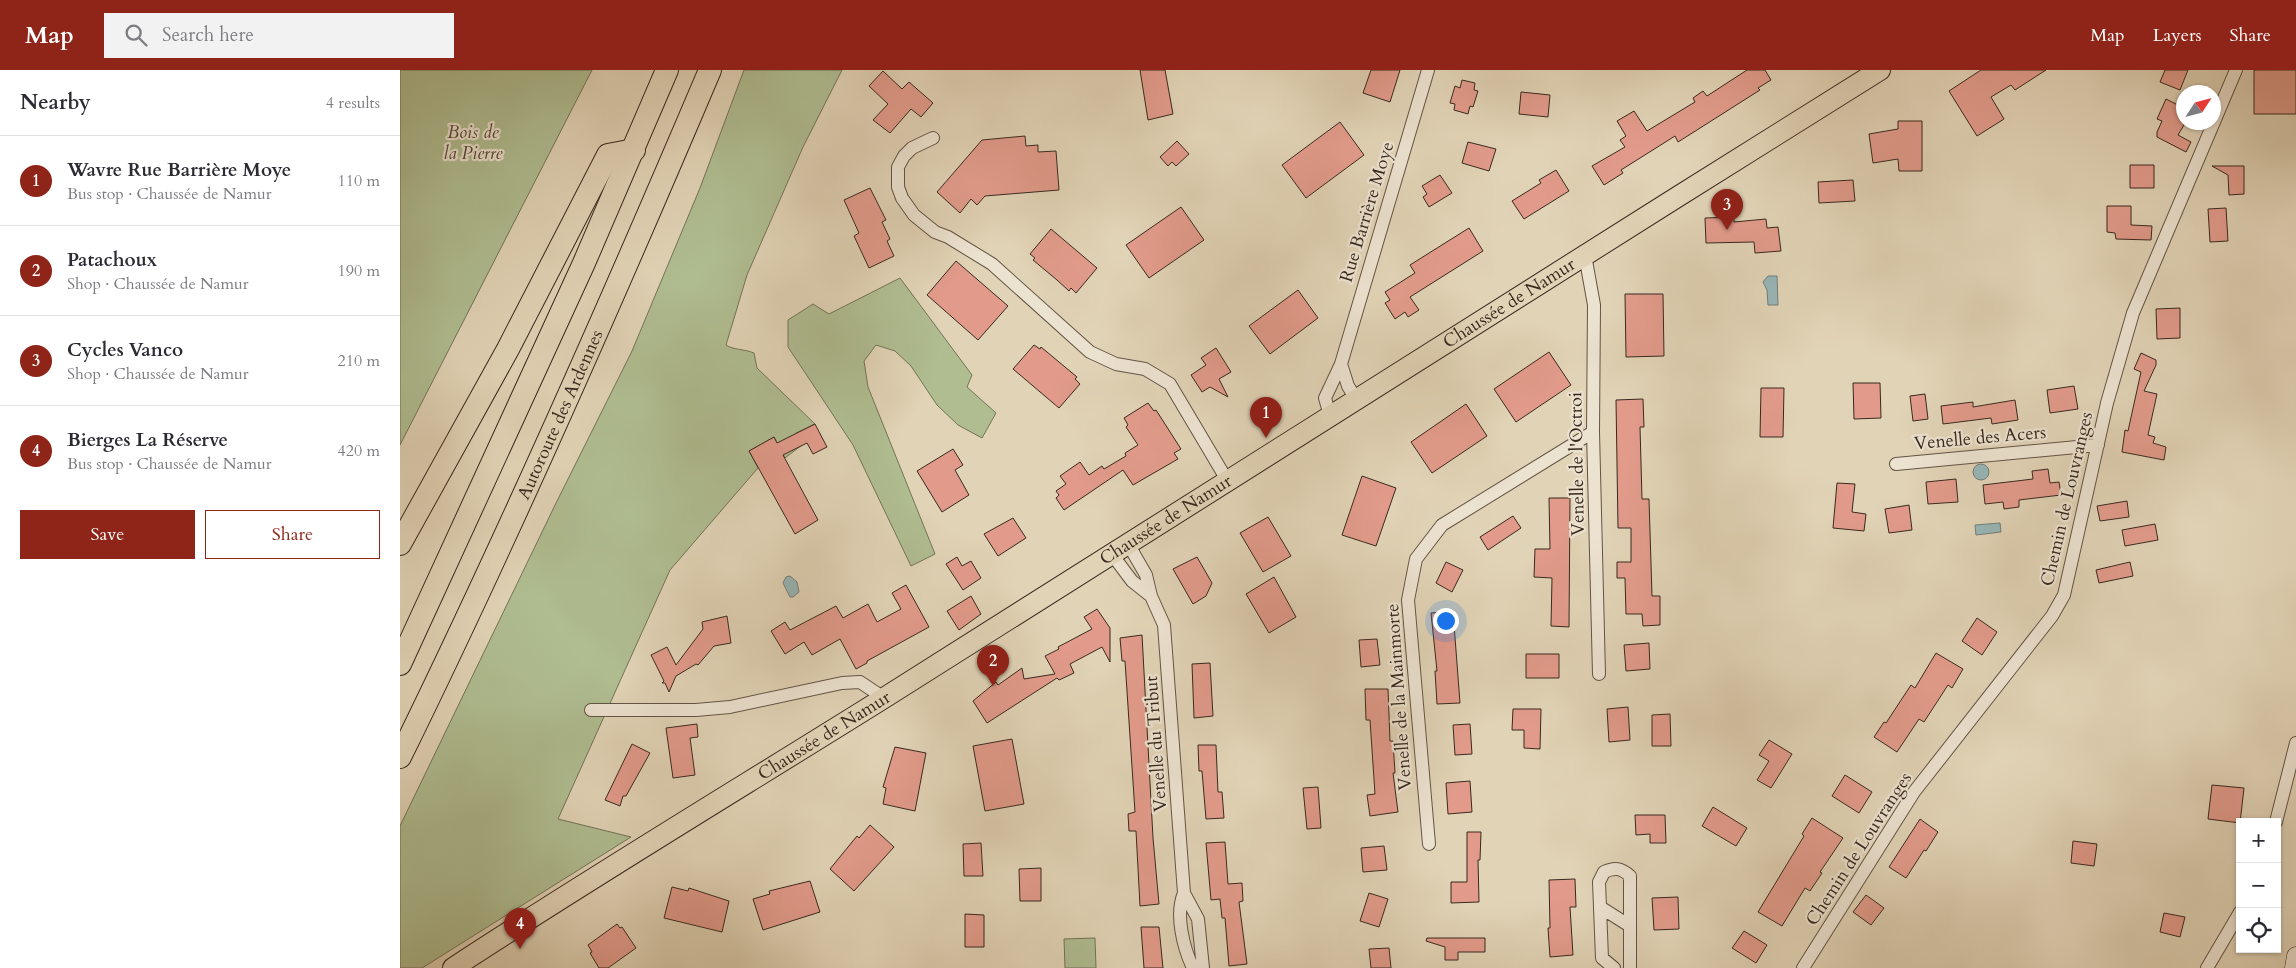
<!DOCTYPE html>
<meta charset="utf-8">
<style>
:root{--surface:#fff;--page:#f2f2f3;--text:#2b2b33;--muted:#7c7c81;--line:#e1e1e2;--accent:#8f2418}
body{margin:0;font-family:Cardo,serif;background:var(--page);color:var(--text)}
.controls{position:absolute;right:15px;bottom:15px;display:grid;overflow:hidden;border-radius:0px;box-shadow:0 1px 4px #0004}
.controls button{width:45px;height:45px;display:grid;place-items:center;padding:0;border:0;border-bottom:1px solid var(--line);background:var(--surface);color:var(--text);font:25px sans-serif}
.compass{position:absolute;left:1776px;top:15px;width:45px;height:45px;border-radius:50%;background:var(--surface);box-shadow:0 1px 4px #0004;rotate:54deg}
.you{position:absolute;left:1045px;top:550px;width:18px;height:18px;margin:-12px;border:4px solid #fff;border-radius:50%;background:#1a73e8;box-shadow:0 0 0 8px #1a73e833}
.badge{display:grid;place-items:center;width:32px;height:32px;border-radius:50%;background:var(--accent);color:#fff;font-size:16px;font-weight:700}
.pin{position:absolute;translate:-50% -41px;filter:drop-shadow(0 1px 2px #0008)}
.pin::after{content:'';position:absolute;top:26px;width:18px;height:15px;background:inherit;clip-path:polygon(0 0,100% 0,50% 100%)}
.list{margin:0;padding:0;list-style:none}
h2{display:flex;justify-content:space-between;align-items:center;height:65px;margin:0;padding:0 20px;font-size:21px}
h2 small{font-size:16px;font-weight:400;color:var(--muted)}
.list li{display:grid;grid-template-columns:32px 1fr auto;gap:15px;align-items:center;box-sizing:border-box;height:90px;padding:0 20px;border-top:1px solid var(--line)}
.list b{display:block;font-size:19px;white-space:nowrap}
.list p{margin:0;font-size:16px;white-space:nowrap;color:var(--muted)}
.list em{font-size:16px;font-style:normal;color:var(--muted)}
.actions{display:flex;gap:10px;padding:15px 20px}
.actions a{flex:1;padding:11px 0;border:1px solid var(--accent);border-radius:0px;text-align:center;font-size:18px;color:var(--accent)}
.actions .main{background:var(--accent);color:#fff}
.icon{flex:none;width:28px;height:28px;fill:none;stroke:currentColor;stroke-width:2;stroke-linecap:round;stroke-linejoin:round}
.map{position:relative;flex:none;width:1896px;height:898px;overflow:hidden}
header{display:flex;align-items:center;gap:30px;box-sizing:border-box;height:70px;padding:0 25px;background:var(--accent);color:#fff}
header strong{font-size:24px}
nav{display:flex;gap:28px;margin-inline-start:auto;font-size:18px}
.search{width:350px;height:45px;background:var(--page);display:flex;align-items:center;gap:12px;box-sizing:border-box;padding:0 18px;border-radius:0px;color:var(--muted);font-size:19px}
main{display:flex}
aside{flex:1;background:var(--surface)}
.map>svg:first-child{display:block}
.green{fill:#afbd91;stroke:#747358}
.water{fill:#98b6b7;stroke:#727e7a}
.building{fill:#e29b8b;stroke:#39291f}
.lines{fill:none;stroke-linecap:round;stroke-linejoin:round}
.street-casing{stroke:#635445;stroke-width:14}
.secondary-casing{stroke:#39291f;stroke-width:19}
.primary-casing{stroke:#39291f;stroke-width:22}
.highway-casing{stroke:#39291f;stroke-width:24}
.street{stroke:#ece2d0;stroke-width:12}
.secondary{stroke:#ece2d0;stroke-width:18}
.primary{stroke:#e1d3b6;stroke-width:20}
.highway{stroke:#e1d3b6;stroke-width:22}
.labels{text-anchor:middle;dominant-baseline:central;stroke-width:4.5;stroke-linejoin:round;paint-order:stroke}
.park-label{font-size:18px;font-style:italic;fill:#514736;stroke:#ece2d0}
.street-label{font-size:18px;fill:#39291f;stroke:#ece2d0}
</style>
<header>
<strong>Map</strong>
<div class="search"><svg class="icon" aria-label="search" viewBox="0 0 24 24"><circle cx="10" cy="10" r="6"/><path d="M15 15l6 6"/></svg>Search here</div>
<nav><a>Map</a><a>Layers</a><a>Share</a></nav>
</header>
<main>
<aside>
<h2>Nearby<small>4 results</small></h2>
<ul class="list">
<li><span class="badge">1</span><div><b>Wavre Rue Barrière Moye</b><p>Bus stop · Chaussée de Namur</p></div><em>110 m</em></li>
<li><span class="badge">2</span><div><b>Patachoux</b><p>Shop · Chaussée de Namur</p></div><em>190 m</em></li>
<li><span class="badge">3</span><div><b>Cycles Vanco</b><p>Shop · Chaussée de Namur</p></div><em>210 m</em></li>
<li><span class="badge">4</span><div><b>Bierges La Réserve</b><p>Bus stop · Chaussée de Namur</p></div><em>420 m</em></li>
</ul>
<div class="actions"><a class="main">Save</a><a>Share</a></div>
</aside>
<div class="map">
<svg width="1896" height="898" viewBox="0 0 1896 898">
<rect width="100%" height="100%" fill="#e1d3b6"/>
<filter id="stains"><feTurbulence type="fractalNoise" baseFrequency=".004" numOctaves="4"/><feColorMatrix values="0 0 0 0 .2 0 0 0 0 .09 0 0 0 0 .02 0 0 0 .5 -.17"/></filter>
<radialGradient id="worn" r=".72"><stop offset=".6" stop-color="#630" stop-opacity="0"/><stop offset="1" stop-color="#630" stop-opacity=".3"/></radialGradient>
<path class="green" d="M0 0H192L0 375Z
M344 0H442L403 77 347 205 326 275C333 280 345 279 354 283L357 298 415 354 396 363 402 375 385 388 374 367 349 381 358 398 270 500 158 749 231 767 22 898H0V756L157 431 232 281 300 118Z
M500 208 572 305 567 317 596 343 582 368 558 355 537 335 511 296 495 281 476 275 464 291 468 317 535 484 511 496 453 375 388 277V250L413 234 429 244Z
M695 868 696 898H665L664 869Z"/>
<path class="water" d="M1368 206H1377L1378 235H1368L1367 220 1363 212Z
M1573 402a8 8 0 1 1 16 0a8 8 0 1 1-16 0Z
M1600 453 1601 462 1576 465 1575 455Z
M390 506 397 512 399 522 393 527H390L383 513 386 507Z"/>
<path class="building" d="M740 0H765L773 44 748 50Z
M971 0H1000L990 32 963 23Z
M1347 0H1365L1371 10 1358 18 1360 20 1278 72 1275 66 1221 100 1223 103 1204 115 1192 96 1225 77 1220 70 1226 66 1217 51 1234 41 1247 61 1295 32 1293 28 1303 21 1307 26Z
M1581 0H1646L1615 20 1611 15 1591 27 1604 49 1577 66 1549 21Z
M1765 0H1788L1780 20 1760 12Z
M1854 0H1896V44H1854Z
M483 1 502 19 509 12 533 33 521 47 511 39 490 63 473 50 488 34 469 16Z
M1062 10 1075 13 1074 20 1078 21 1073 37 1070 36 1068 44 1054 40 1055 34 1050 33 1055 16 1060 18Z
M1121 22 1150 25 1148 47 1119 44Z
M1766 29 1784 38V55L1778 65 1791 72 1786 82 1757 67V62L1762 51 1757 49Z
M1498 51H1522V101H1499L1498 89 1473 93 1469 64 1498 59Z
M940 52 964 85 906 128 882 95Z
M625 66 626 76 638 75V82L656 81 659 120 585 126 577 135 571 129 560 143 537 122 582 70Z
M777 71 789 84 776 96 772 92 768 96 760 87Z
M1068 72 1096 79 1089 101 1062 93Z
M1730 95H1754V118H1730Z
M1812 96H1844V124L1829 125 1828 105Z
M1156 100 1169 121 1124 149 1112 131 1141 113 1139 110Z
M1040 105 1052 123 1029 137 1023 127 1027 124 1022 116Z
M1453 110 1455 131 1419 133 1418 112Z
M470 118 486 150 482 152 490 169 487 171 494 186 469 198 454 166 459 163 444 130Z
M1707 136H1731V155L1752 156 1751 170 1716 169 1715 163 1707 162Z
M781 137 804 170 749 208 726 175Z
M1826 138 1828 171 1810 172 1808 139Z
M1334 147V152L1366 149 1367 158 1378 157 1381 181 1355 183 1354 172 1306 173 1305 148Z
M1069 158 1083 181 1010 227 1019 240 1008 247 1005 242 995 249 985 233 990 230 985 222 1015 203 1010 195Z
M651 159 697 198 676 223 671 218 669 221 657 210 633 190 635 188 630 184Z
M556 191 608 236 578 270 527 225Z
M898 220 918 248 870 284 849 256Z
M1225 224H1263L1264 286 1226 287Z
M1780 238V268L1757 269 1756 239Z
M634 275 640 279 641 277 677 307 675 309 680 314 659 338 613 299Z
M816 278 831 302 819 309 828 327 810 317 802 322 791 305 806 295 801 288Z
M1149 282 1171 315 1116 352 1094 319Z
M1741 283 1756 290V295L1744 321 1757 324 1748 365 1755 367 1753 373 1766 377 1764 390 1722 382 1725 360 1728 361 1741 302 1734 299Z
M1453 313H1480L1481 348 1454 349Z
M1674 316 1678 339 1650 343 1647 320Z
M1361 318H1384L1383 367H1360Z
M1525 324 1528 349 1513 351 1510 326Z
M1243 329 1244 357H1240L1242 429H1249L1252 526H1260V555L1243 556 1242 544H1226L1225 508H1217V492H1231V458H1218L1216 330Z
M1615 330 1618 350 1592 354 1591 348 1543 354 1541 336 1573 332V337Z
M748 333 754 341 756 340 781 379 774 383 778 389 733 415 723 400 664 440 656 428 659 425 656 421 666 414 660 406 680 392 689 405 702 396 704 399 726 386 725 383 738 375 726 357 728 355 724 348Z
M1066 334 1087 366 1032 403 1011 372Z
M415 354 427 377 413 384 407 373 383 385 418 450 395 464 349 381 374 367 377 373Z
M553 379 563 395 555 400 569 425 542 442 517 401Z
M1648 399 1650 413 1659 412 1661 425 1619 430V437L1604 439 1603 432 1585 434 1583 415 1633 409 1632 401Z
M962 406 996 418 976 476 942 465Z
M1556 409 1558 432 1528 434 1526 412Z
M1437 413 1455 414 1452 442 1466 444 1464 461 1433 458Z
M1149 428H1170L1169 557 1151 556 1152 508 1134 507 1135 479H1150Z
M1727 431 1729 447 1700 451 1697 436Z
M1509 435 1512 460 1489 463 1485 439Z
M1113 446 1121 458 1088 480 1080 467Z
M868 447 891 486 863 502 840 463Z
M613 448 626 468 598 486 584 464Z
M1755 454 1758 470 1725 476 1722 460Z
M557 487 562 496 571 491 581 508 563 520 546 494Z
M797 487 812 513 806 526 793 534 773 499Z
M1046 492 1063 500 1052 522 1036 513Z
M1730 492 1733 506 1699 513 1696 500Z
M874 507 896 547 869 563 846 524Z
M506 515 529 557 467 591V593L456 599 440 569 412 585 404 572 385 584 371 561 385 552 390 560 436 536 443 548 468 534 477 552 501 539 492 523Z
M571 526 581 544 559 560 547 541Z
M697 539 710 558V592L702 577 670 594 674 603 659 610 657 608 587 653 573 631 596 612 598 615 622 598 624 609 655 604 645 586 659 579 658 577 692 559 684 547Z
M1053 541 1060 633 1037 634 1035 601H1037L1031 543Z
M327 546 331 573 314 576 298 595 296 594 276 606 269 622 265 613H262L264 611 251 585 267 577 276 595 303 559 302 552Z
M1577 548 1597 562 1582 585 1562 571Z
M742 565 753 768 759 834 740 836 736 761H729L728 744 735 742 725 591H722L720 568Z
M977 569 980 595 961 597 959 570Z
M1249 573 1250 599 1226 601 1224 575Z
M1536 583 1563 599 1552 618 1548 615 1524 652 1519 649 1497 682 1474 667 1484 652 1486 653 1511 615 1515 618Z
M1126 584H1159V608H1126Z
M810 593 813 646 794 648 792 594Z
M965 619H988L990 671H993L995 703H993L998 742 970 746 967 725 975 724 970 650H966Z
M1228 637 1230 670 1209 672 1207 639Z
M1113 639H1141L1140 679 1124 678V660H1112Z
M1270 644 1271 676H1252V645Z
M297 654 298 667 290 668 295 705 273 708 266 658Z
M1070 654 1072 684 1055 685 1053 655Z
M612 669 624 734 585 741 573 676Z
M1369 670 1392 684 1371 718 1357 710 1369 691 1359 685Z
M232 674 250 683 226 726H223L220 736 205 730Z
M798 675H816L818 722H822L824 748 806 749 802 701H799Z
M495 677 526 683 515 741 483 734 486 718 483 717Z
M1445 705 1472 722 1459 743 1432 726Z
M1070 711 1072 742 1048 744 1046 713Z
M1812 715 1844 718 1840 753 1808 749Z
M918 717 921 758 907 759 903 718Z
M1313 737 1347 758 1336 776 1302 756Z
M1235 745H1265L1266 773H1250V764L1236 765Z
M1412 748 1443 768 1420 802 1422 803 1410 821 1405 818 1382 856 1358 842 1404 766 1402 764Z
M1520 749 1538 762 1526 781 1524 780 1506 808 1489 797Z
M470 755 494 777 454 821 430 799 457 766 459 768Z
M1067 762H1081L1080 790H1078L1079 832 1051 833V812H1067Z
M1673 771 1697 774 1694 796 1671 793Z
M825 772 828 814 842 813 843 831 839 832 847 894 829 896 825 848H822L820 829 811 830 806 773Z
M581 773 583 806H564L563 774Z
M984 776 987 800 963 802 961 778Z
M641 798V831H620L619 799Z
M1175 809 1176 837H1170L1173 885 1150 887 1148 858H1150L1149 810Z
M410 811 420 842 363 860 353 829 370 824 369 821Z
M272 817 288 821 289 818 329 831 322 862 264 848Z
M969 823 988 829 979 857 960 851Z
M1466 825 1484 838 1471 855 1453 842Z
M1278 827 1279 859 1254 860 1252 828Z
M1764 843 1785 847 1780 867 1760 862Z
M565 844 584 845V877H565Z
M217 854 220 858 222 857 236 878 208 898H199L190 883 192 882 188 875Z
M741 857H759L763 898H744Z
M1344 861 1367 875 1356 893 1332 878Z
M1027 868H1085V882H1058V890H1045V877L1026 871Z
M989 878 991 898H971L969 879Z"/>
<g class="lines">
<g class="street-casing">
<path id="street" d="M533 68 512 78 504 86 498 97V117L502 128 514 145 535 162 548 167 592 194 690 282 716 294 745 299 770 314 827 410
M1185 185 1194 235 1193 362 1199 604
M941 294 948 316 956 329
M930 346 925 328 941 294 1028 0
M1496 394 1698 375
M727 472 746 505 751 526 764 555 784 823 798 849 803 898
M711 483 732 511 751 526
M191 640H296L330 637 442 613 460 612 484 628
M1876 752 1896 673
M1029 774 1008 530 1016 489 1042 455 1193 362
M784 823C775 844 783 877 793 898
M1200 837 1230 856
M1214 898 1202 888 1199 812 1204 802C1215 797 1221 798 1230 806V898
M1403 898 1514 722 1652 546 1664 525 1707 333 1733 243 1836 0
M1807 898 1840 842"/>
</g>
<g class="secondary-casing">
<path id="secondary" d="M1894 898 1896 886"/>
</g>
<g class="primary-casing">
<g id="primary">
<path id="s1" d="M53 898C195 805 340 718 484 628 815 418 1147 208 1480 0"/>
</g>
</g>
<g class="highway-casing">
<g id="highway">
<path d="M0 474 108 279 208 85 234 80"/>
<path d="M0 594 184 193 267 0"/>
<path id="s2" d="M0 687C111 461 212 231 310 0"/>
</g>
</g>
<use href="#street" class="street"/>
<use href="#secondary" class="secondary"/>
<use href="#primary" class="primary"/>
<use href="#highway" class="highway"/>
</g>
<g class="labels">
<g class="park-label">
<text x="73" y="62">Bois de<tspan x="73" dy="21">la Pierre</tspan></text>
</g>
<g class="street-label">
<text transform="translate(967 142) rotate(-73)">Rue Barrière Moye</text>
<text stroke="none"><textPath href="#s1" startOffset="1248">Chaussée de Namur</textPath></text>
<text stroke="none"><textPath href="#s2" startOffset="378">Autoroute des Ardennes</textPath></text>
<text transform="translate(1580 368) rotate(-5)">Venelle des Acers</text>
<text transform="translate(1177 394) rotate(-91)">Venelle de l'Octroi</text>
<text transform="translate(1667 429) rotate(-77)">Chemin de Louvranges</text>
<text stroke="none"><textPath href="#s1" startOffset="842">Chaussée de Namur</textPath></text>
<text transform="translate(999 627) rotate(-94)">Venelle de la Mainmorte</text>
<text stroke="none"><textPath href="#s1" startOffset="438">Chaussée de Namur</textPath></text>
<text transform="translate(756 674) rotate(-94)">Venelle du Tribut</text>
<text transform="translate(1459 779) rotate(-57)">Chemin de Louvranges</text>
</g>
</g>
<rect width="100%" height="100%" filter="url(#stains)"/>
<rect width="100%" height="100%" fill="url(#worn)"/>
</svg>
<div class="controls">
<button>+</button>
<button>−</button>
<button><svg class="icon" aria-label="locate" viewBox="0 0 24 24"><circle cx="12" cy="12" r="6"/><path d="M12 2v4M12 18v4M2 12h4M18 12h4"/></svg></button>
</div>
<svg class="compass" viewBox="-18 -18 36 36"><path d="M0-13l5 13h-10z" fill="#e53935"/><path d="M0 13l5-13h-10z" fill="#7c7c81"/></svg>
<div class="you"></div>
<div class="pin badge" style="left:866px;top:368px">1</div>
<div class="pin badge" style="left:593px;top:616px">2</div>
<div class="pin badge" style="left:1327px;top:160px">3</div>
<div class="pin badge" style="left:120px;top:879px">4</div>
</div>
</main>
